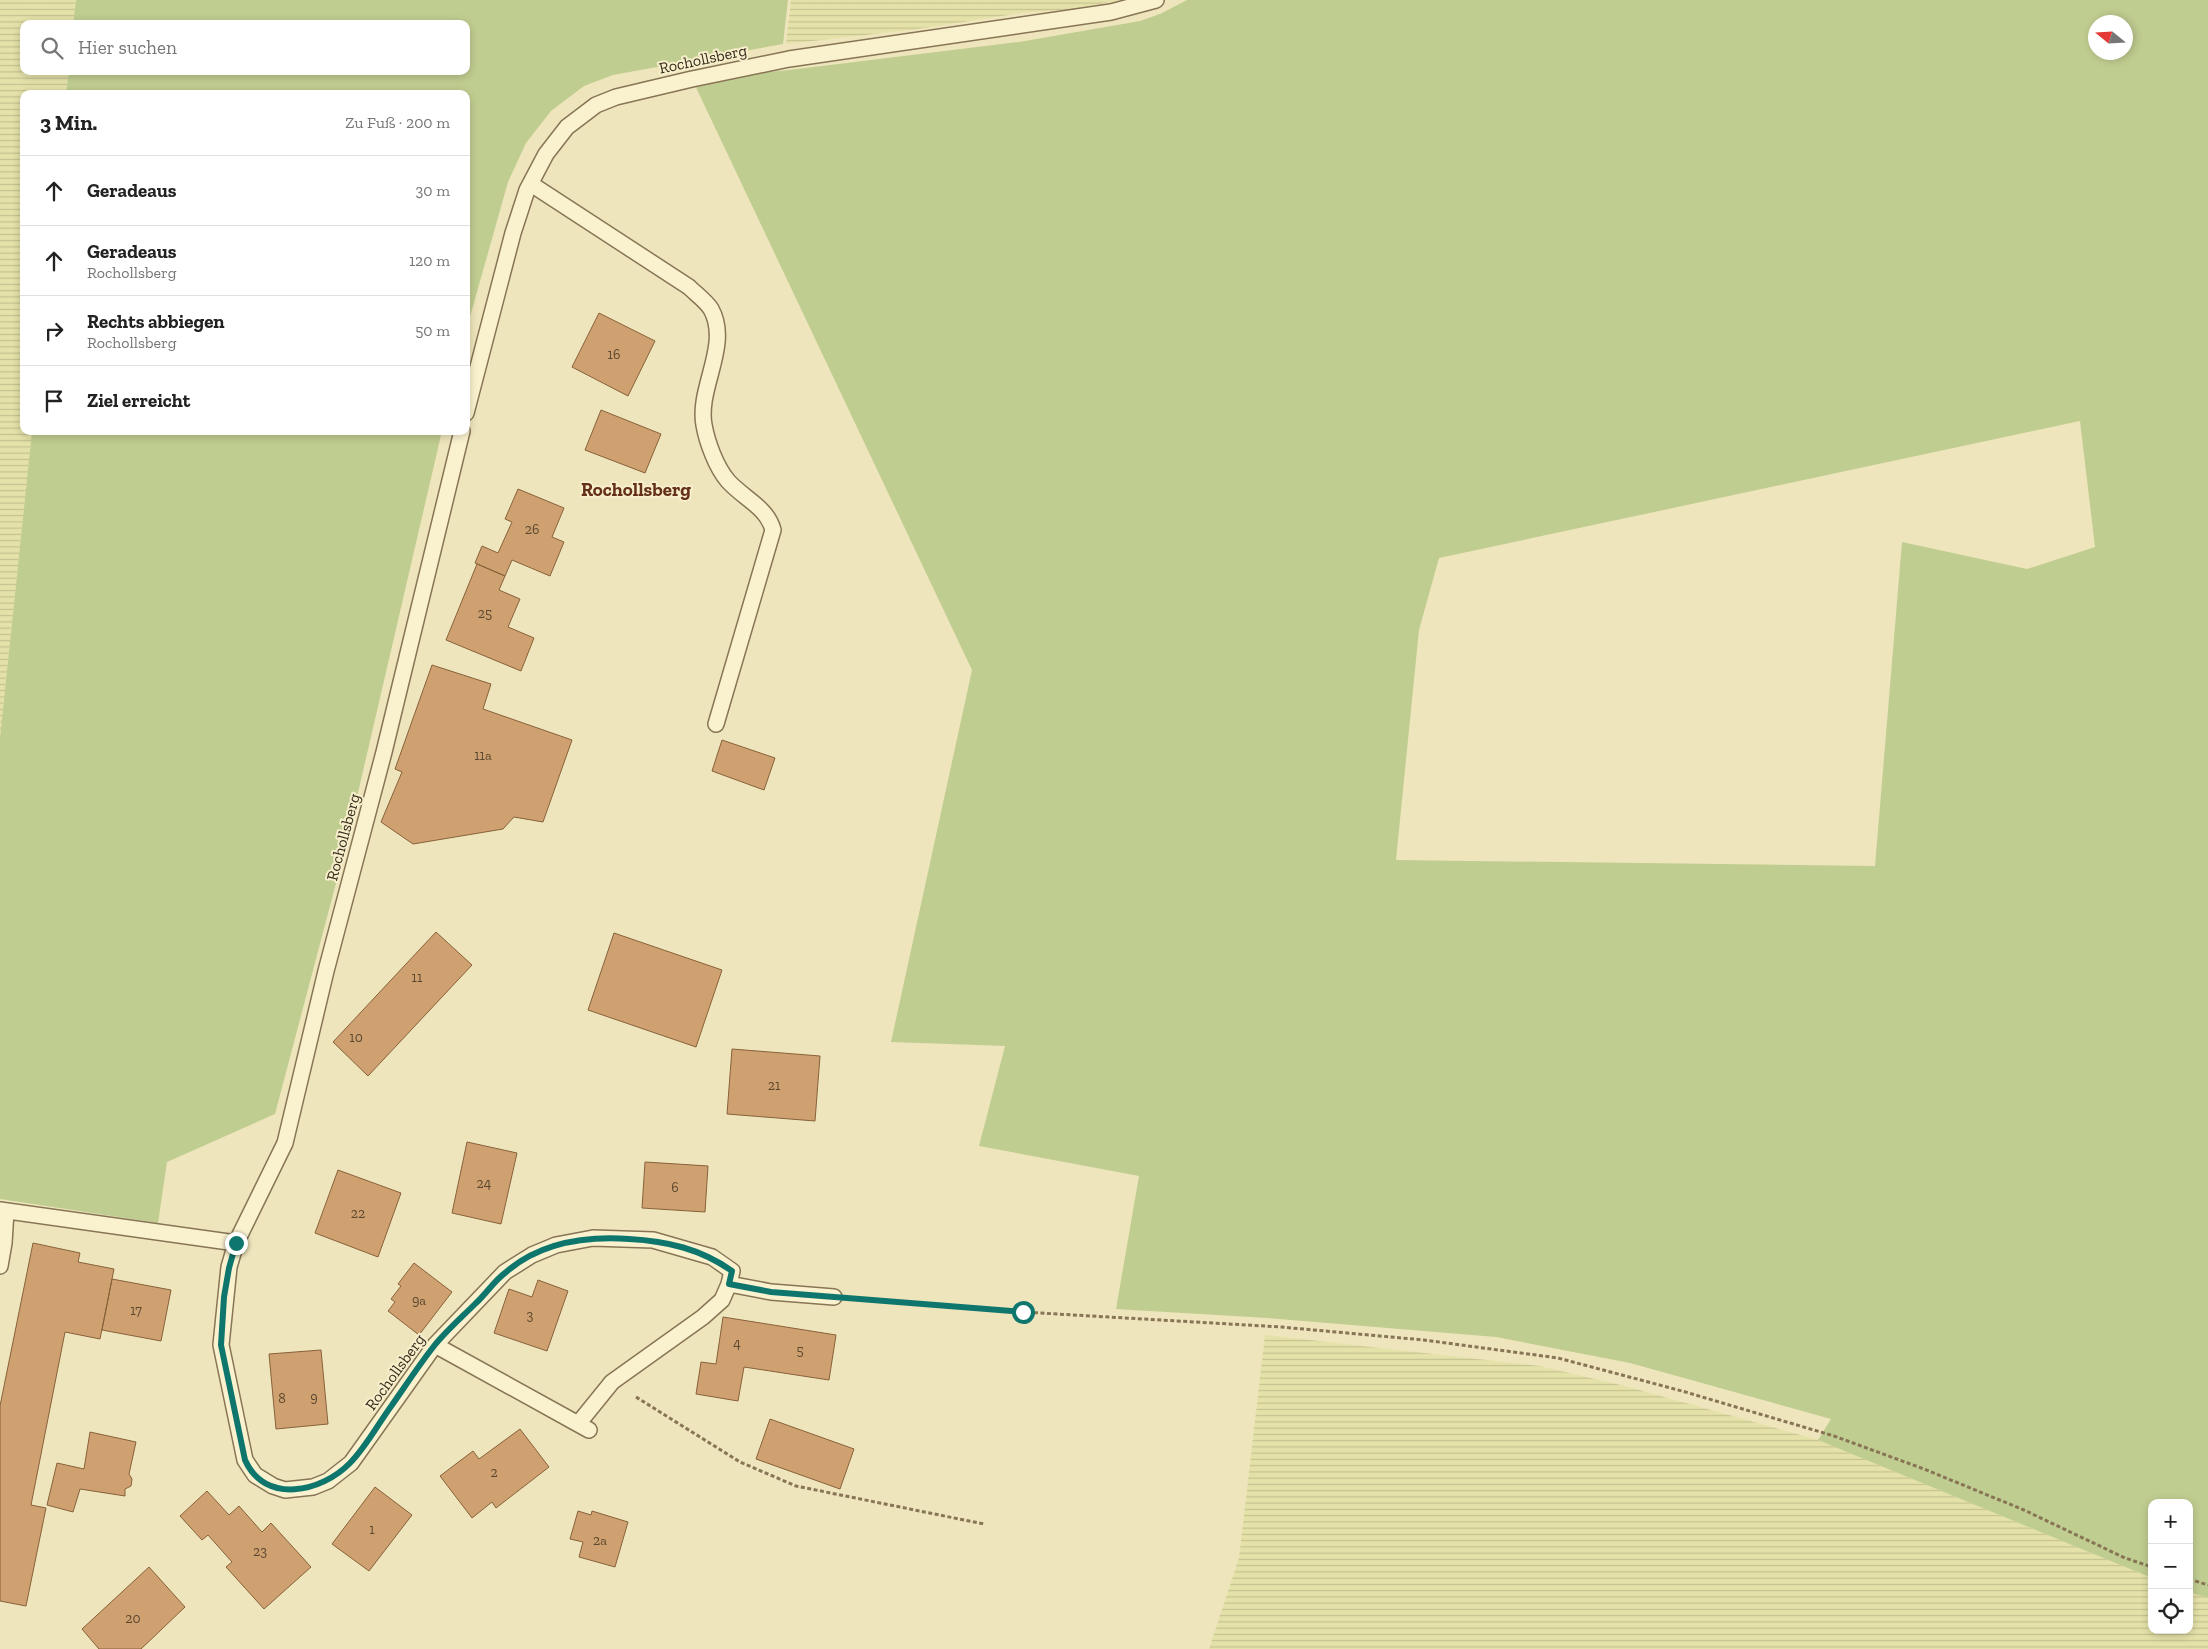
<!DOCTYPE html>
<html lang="de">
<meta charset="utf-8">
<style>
:root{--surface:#fff;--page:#f6f6f6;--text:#222;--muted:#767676;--line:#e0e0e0}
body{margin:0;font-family:"Zilla Slab",serif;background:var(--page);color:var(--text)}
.controls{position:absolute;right:15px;bottom:15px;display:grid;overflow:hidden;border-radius:10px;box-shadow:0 2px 8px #0003}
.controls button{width:45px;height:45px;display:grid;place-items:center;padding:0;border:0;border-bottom:1px solid var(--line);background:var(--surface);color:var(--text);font:25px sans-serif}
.compass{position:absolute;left:2088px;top:15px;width:45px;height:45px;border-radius:50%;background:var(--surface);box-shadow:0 2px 8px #0003;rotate:288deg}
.stop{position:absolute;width:15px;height:15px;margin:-11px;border:4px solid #0f766e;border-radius:50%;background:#fff}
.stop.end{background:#0f766e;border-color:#fff;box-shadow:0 1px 5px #0008}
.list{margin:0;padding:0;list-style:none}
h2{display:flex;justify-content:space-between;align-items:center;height:65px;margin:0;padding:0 20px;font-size:21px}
h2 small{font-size:16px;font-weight:400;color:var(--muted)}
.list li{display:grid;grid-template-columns:32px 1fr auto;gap:15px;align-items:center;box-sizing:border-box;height:70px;padding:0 20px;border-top:1px solid var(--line)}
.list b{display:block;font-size:19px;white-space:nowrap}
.list p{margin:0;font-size:16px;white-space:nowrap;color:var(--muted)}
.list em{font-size:16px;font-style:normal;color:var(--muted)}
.icon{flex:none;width:28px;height:28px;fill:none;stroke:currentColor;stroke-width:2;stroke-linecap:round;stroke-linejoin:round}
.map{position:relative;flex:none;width:2208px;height:1649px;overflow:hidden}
.search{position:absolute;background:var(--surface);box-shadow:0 2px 8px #0003;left:20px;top:20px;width:450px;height:55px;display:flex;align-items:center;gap:12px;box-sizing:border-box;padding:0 18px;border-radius:10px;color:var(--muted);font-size:19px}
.panel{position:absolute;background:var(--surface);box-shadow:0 2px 8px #0003;left:20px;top:90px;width:450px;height:345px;border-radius:10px}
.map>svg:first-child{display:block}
.farmland{fill:url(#farmland-rules)}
.grass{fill:#c0cd90;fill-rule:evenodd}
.building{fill:#cfa170;stroke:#87613a}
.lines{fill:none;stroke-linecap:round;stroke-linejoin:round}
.service-casing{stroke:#877555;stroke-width:18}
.path{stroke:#877555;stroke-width:3;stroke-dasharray:4 2.5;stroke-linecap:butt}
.service{stroke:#faf2cf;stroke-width:15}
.route{stroke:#0f766e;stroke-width:6}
.labels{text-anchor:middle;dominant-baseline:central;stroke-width:4;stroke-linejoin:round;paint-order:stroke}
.number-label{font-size:14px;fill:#5c4830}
.street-label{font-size:16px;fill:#362b1b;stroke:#f7efcc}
.quarter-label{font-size:19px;font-weight:bold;fill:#643018;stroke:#f7efcc}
</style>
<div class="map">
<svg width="2208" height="1649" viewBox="0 0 2208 1649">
<defs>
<pattern id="farmland-rules" width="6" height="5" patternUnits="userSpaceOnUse" patternTransform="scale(1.25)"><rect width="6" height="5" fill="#e5e2a9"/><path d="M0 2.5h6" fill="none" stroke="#c5c291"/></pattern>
</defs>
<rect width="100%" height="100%" fill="#efe5bc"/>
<path class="farmland" d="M0 0H76L73 24H24V71H69L66 94H24V431H32L0 738Z
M791 0H1121L1073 9 1022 13 918 29 786 44Z
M1265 1335 1540 1366 1625 1386 1818 1440 2152 1578V1630H2189V1592L2208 1598V1649H1209L1239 1558Z"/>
<path class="grass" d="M76 0H788L783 44 613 75 584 86 551 111 526 143 508 182 466 331V94H66L69 71H466V24H73Z
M1187 0H2208V1598L2189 1592V1503H2152V1578L1818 1440 1831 1419 1630 1363 1496 1337 1267 1318 1116 1309 1139 1176 979 1146 1005 1046 891 1042 972 670 692 79 789 70 1019 42 1140 21 1160 14ZM2096 22H2126V52H2096ZM2080 421 2095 547 2027 569 1902 542 1875 866 1396 860 1419 630 1439 558Z
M32 431H442L344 853 275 1114 167 1162 158 1223 0 1199V738Z"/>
<path class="building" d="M599 313 655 341 628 396 572 367Z
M601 410 661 434 645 473 585 450Z
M518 489 564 508 552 537 564 542 550 576 512 560 505 576 475 563 482 546 498 553 512 522 505 519Z
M477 564 505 576 499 590 520 599 508 627 534 638 521 671 446 640Z
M432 665 491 684 483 709 572 740 543 822 514 817 503 829 413 844 381 822 402 772 395 769Z
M722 740 775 758 764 790 712 771Z
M436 932 472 965 368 1076 333 1042Z
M614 933 722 970 696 1047 588 1010Z
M732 1049 820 1056 815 1121 727 1114Z
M467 1142 517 1153 501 1224 452 1213Z
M645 1162 708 1166 705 1212 642 1208Z
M338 1170 401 1193 378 1257 315 1233Z
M33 1243 80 1253 78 1262 114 1269 100 1339 65 1332 31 1505 46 1508 26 1606 0 1601V1406Z
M414 1263 452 1292 419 1335 388 1311 395 1302 391 1299 401 1286 398 1284Z
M112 1279 171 1290 161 1341 102 1330Z
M538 1280 568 1291 547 1351 494 1333 509 1289 532 1297Z
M723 1317 836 1335 829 1380 744 1367 738 1401 696 1394 701 1362 716 1364Z
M321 1350 328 1424 276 1429 269 1354Z
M770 1419 854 1449 840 1489 756 1459Z
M520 1429 549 1467 496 1508 492 1502 472 1518 440 1476 473 1451 479 1459Z
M90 1432 136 1442 129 1474 132 1479 131 1486 125 1489V1496L80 1489 73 1512 47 1505 57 1463 84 1469Z
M375 1487 412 1515 369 1571 332 1544Z
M207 1491 229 1515 239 1506 262 1532 271 1523 311 1567 264 1609 226 1567 232 1562 208 1535 202 1540 180 1516Z
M578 1511 591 1515 592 1511 628 1522 615 1567 579 1557 583 1542 570 1539Z
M149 1567 185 1607 141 1649H99L82 1629Z"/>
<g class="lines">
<g class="service-casing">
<path id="service" d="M531 184 689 287C696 294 706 301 711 309 731 345 697 388 704 425 707 442 716 467 728 481 743 498 767 507 773 530L716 724
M466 413 513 233 527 190 546 154 567 127 596 105 616 97 692 79 789 59 1111 12 1156 0
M462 431 384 752 326 971 285 1143 236 1243 229 1267 221 1345 245 1460 255 1475 273 1486 285 1490 313 1487 328 1481 351 1463 435 1345 505 1272 532 1255 556 1245 593 1238 653 1240 712 1257 732 1271 729 1284 722 1300 703 1317 612 1382 578 1424
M0 1210 236 1243
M0 1266 4 1243 6 1211
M729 1284 771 1292 834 1297
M435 1345 589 1430"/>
</g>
<path class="path" d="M859 1299 1023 1312 1281 1327 1424 1340 1558 1358 1682 1391 1834 1436 1924 1469 2024 1510 2125 1558 2152 1567
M636 1397 740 1462 796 1486 984 1524
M2189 1579 2208 1585"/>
<use href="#service" class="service"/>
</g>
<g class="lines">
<path class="route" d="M236 1243 229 1268 224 1297 221 1345 245 1460C265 1505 322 1492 350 1463 366 1447 378 1424 392 1405 406 1385 419 1365 434 1346 446 1331 462 1317 476 1303 486 1294 494 1281 505 1273 539 1243 586 1236 629 1239 667 1241 701 1249 732 1271L729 1284 771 1292 1023 1312"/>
</g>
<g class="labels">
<g class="number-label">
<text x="614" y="354">16</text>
<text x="532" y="529">26</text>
<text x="485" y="613">25</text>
<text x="483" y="755">11a</text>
<text x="417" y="977">11</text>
<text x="356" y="1037">10</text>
<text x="774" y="1085">21</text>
<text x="484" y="1183">24</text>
<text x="675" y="1187">6</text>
<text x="358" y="1213">22</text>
<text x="419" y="1300">9a</text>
<text x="136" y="1310">17</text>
<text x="530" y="1315">3</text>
<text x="737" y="1343">4</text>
<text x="800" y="1350">5</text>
<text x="314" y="1397">9</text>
<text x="282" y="1398">8</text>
<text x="494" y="1472">2</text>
<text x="372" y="1529">1</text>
<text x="600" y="1540">2a</text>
<text x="260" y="1551">23</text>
<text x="133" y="1618">20</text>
</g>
<g class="street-label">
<text transform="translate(703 59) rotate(-12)">Rochollsberg</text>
<text transform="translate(343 837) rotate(-75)">Rochollsberg</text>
<text transform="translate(395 1372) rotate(-54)">Rochollsberg</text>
</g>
<g class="quarter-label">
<text x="636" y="489">Rochollsberg</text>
</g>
</g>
</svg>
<div class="controls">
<button>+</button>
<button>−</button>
<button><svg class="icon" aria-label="locate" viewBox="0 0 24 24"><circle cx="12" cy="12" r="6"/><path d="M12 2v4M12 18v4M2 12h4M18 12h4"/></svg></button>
</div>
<svg class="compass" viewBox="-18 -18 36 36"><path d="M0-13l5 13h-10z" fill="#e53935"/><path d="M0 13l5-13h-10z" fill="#767676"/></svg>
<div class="stop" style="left:1023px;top:1312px"></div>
<div class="stop end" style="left:236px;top:1243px"></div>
<div class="search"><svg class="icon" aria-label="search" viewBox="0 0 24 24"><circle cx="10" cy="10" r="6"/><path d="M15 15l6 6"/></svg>Hier suchen</div>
<section class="panel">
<h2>3 Min.<small>Zu Fuß · 200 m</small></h2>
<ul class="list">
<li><svg class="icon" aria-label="ahead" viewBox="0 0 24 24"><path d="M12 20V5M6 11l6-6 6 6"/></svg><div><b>Geradeaus</b></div><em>30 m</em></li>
<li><svg class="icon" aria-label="ahead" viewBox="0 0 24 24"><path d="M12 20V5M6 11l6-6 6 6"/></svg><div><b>Geradeaus</b><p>Rochollsberg</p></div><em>120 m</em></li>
<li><svg class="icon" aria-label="right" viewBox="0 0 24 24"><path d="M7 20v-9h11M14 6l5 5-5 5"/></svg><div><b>Rechts abbiegen</b><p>Rochollsberg</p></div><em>50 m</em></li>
<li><svg class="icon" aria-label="arrive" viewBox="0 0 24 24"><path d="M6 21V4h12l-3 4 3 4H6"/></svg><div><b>Ziel erreicht</b></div></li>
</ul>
</section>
</div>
